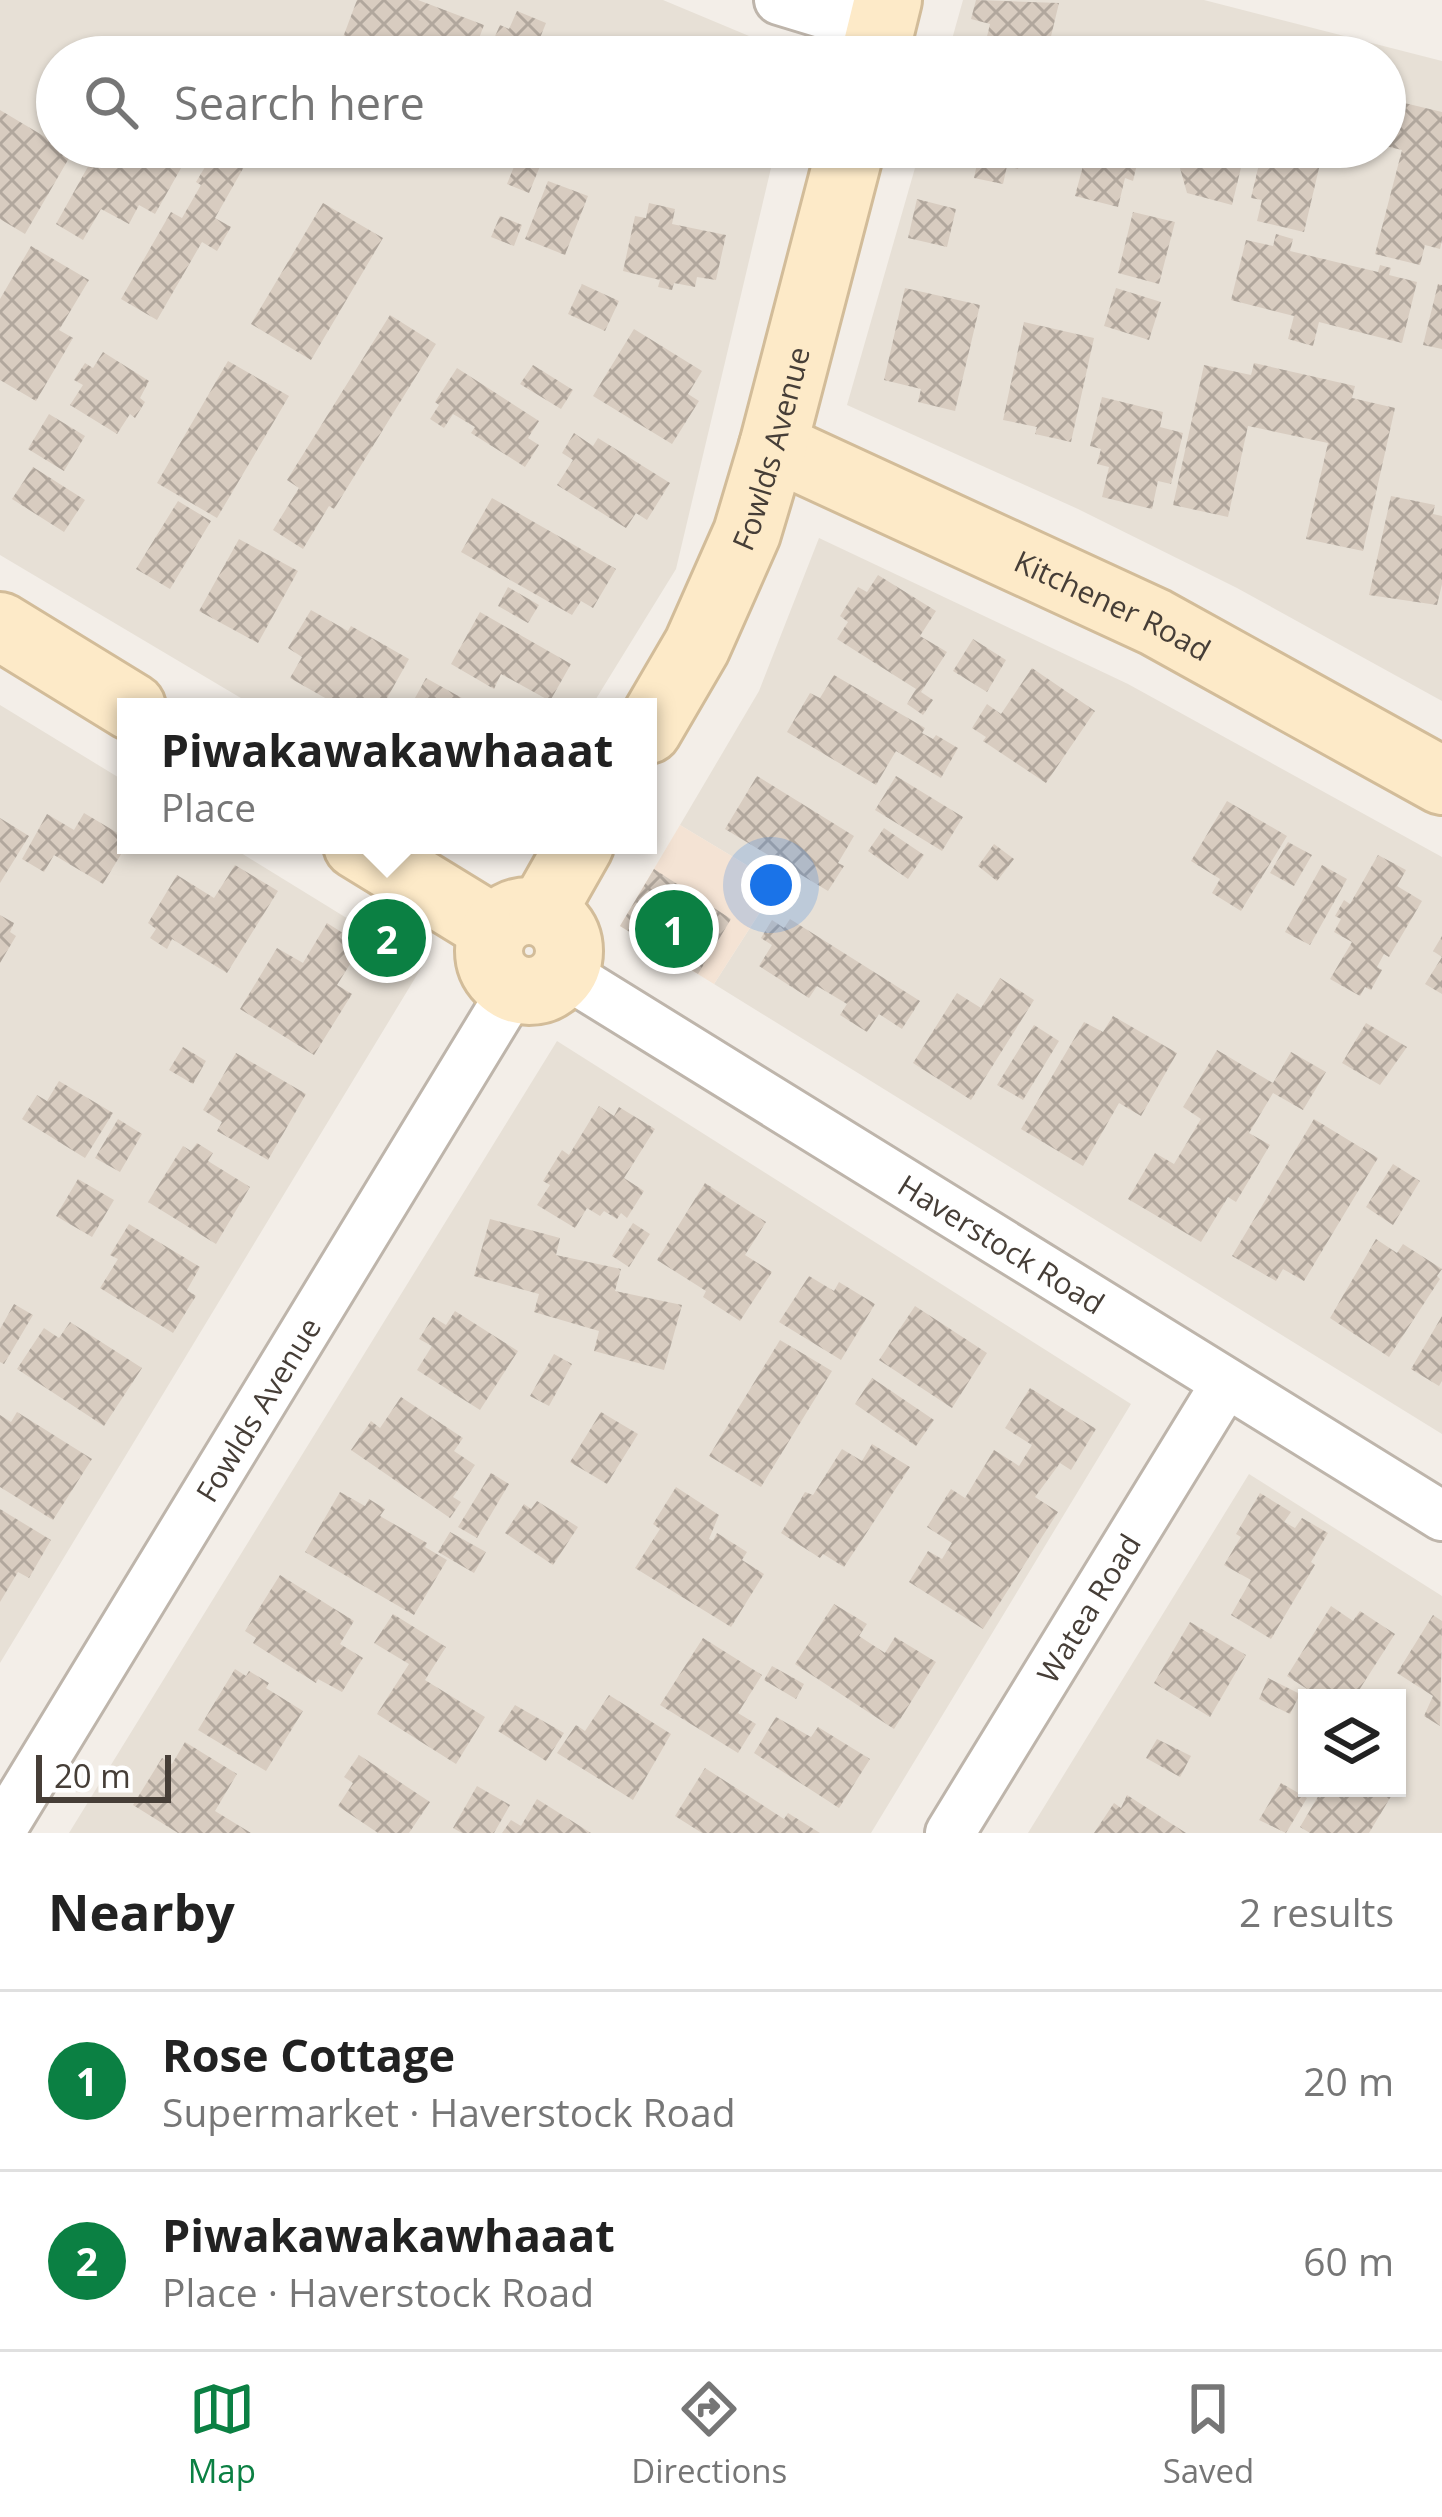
<!DOCTYPE html>
<meta charset="utf-8">
<style>
:root{--surface:#fff;--page:#f2f2f2;--text:#222;--muted:#767676;--line:#e0e0e0;--accent:#0b8043}
body{margin:0;font-family:"Open Sans",sans-serif;background:var(--page);color:var(--text)}
.controls{position:absolute;right:36px;bottom:36px;display:grid;overflow:hidden;border-radius:0px;box-shadow:0 3px 9px #0004}
.controls button{width:108px;height:108px;display:grid;place-items:center;padding:0;border:0;border-bottom:3px solid var(--line);background:var(--surface);color:var(--text);font:60px sans-serif}
.scale{position:absolute;left:36px;bottom:30px;width:135px;box-sizing:border-box;padding-left:12px;border:6px solid #463e37;border-top:0;font-size:33px;line-height:42px;white-space:nowrap;color:#463e37;-webkit-text-stroke:9px #fff;paint-order:stroke}
.you{position:absolute;left:771px;top:885px;width:42px;height:42px;margin:-30px;border:9px solid #fff;border-radius:50%;background:#1a73e8;box-shadow:0 0 0 18px #1a73e833}
.badge{display:grid;place-items:center;width:78px;height:78px;border-radius:50%;background:var(--accent);color:#fff;font-size:39px;font-weight:700}
.pin{position:absolute;translate:-50% -50%;border:6px solid #fff;box-shadow:0 3px 12px #0006}
.popup{position:absolute;left:117px;top:698px;width:540px;height:156px;box-sizing:border-box;display:grid;place-content:center;border-radius:0px;background:var(--surface);filter:drop-shadow(0 3px 9px #0005);font-size:39px;white-space:nowrap;color:var(--muted)}
.popup b{font-size:45px;color:var(--text)}
.popup::after{content:'';position:absolute;left:50%;top:100%;margin-left:-24px;border:24px solid transparent;border-top-color:var(--surface)}
.list{margin:0;padding:0;list-style:none}
h2{display:flex;justify-content:space-between;align-items:center;height:156px;margin:0;padding:0 48px;font-size:51px}
h2 small{font-size:39px;font-weight:400;color:var(--muted)}
.list li{display:grid;grid-template-columns:78px 1fr auto;gap:36px;align-items:center;box-sizing:border-box;height:180px;padding:0 48px;border-top:3px solid var(--line)}
.list b{display:block;font-size:45px;white-space:nowrap}
.list p{margin:0;font-size:39px;white-space:nowrap;color:var(--muted)}
.list em{font-size:39px;font-style:normal;color:var(--muted)}
.icon{flex:none;width:66px;height:66px;fill:none;stroke:currentColor;stroke-width:2;stroke-linecap:round;stroke-linejoin:round}
.map{position:relative;flex:none;width:1442px;height:1833px;overflow:hidden}
.search{position:absolute;background:var(--surface);box-shadow:0 3px 9px #0004;left:36px;right:36px;top:36px;height:132px;display:flex;align-items:center;gap:30px;box-sizing:border-box;padding:0 42px;border-radius:66px;color:var(--muted);font-size:45px}
.sheet{height:516px;background:var(--surface)}
nav{display:flex;justify-content:space-around;align-items:center;box-sizing:border-box;height:168px;border-top:3px solid var(--line);background:var(--surface);font-size:33px;color:var(--muted)}
nav a{display:grid;justify-items:center;gap:6px}
nav .on{color:var(--accent)}
.map>svg:first-child{display:block}
.residential{fill:#e7e0d6;fill-rule:evenodd}
.commercial{fill:#f4e3d4}
.building{fill:url(#building-cross-hatch)}
.lines{fill:none;stroke-linecap:round;stroke-linejoin:round}
.street-casing{stroke:#beb5ab;stroke-width:54}
.secondary-casing{stroke:#d2bc99;stroke-width:72}
.street{stroke:#fff;stroke-width:48}
.secondary{stroke:#fdeac8;stroke-width:66}
.labels{text-anchor:middle;dominant-baseline:central;stroke-width:12;stroke-linejoin:round;paint-order:stroke}
.street-label{font-size:30px;fill:#463e37;stroke:#fff}
</style>
<div class="map">
<svg width="1442" height="1833" viewBox="0 0 1442 1833">
<defs>
<pattern id="building-cross-hatch" width="8" height="8" patternUnits="userSpaceOnUse" patternTransform="scale(3)"><rect width="8" height="8" fill="#d8ccc0"/><path d="M0 0l8 8M0 8l8-8" fill="none" stroke="#b1a79d"/></pattern>
</defs>
<rect width="100%" height="100%" fill="#f3eee8"/>
<path class="residential" d="M0 0H663L768 44 779 57H57V147H776L676 569 591 707H256L0 555Z
M963 0H1204L1442 61V701L1237 588 1078 509 847 405 921 147H1385V57H947Z
M819 538 1128 684 1442 857V1434L714 984 778 884 680 825 759 691Z
M0 705 126 782V845H228L423 965 0 1663Z
M557 1041 1131 1404 871 1833H69Z
M1249 1474 1442 1596V1833H1028ZM1307 1698H1397V1788H1307Z"/>
<path class="commercial" d="M680 825 778 884 714 984 620 926Z"/>
<path class="building" d="M357 0H418L484 25 472 57H384L371 52 364 57 354 53 356 47 342 40Z
M976 0 1059 3 1046 57H982L990 24 971 19Z
M517 11 546 23 540 38 576 53 575 57H486L500 25 509 29Z
M1392 100 1442 112V240L1440 249 1425 245 1420 265 1375 254 1402 150 1385 146Z
M0 110 72 153 25 234 0 219Z
M111 147H193L155 214 139 205 129 224 101 209 83 240 56 224 95 154 104 159Z
M522 147 545 154 529 193 507 184Z
M933 147H1024L1018 169 1007 166 1003 184 974 178 978 159Z
M1088 147H1141L1133 181 1125 178 1118 207 1075 196Z
M1174 147H1246L1232 205 1187 193Z
M1263 147H1324L1304 232 1257 221 1262 200 1251 198Z
M222 152 245 165 215 218 231 227 217 251 202 242 157 320 121 299 171 212 182 218 201 185 196 182 208 162 215 165Z
M548 181 588 196 565 255 525 239Z
M917 199 956 209 947 247 908 238Z
M323 203 383 238 311 360 251 324Z
M649 203 675 209 672 224 726 235 716 280 697 277 695 287 674 283 672 290 658 287 660 280 623 271 635 216 646 218Z
M1133 212 1175 222 1159 284 1118 273Z
M500 216 522 225 514 246 491 237Z
M1276 234 1293 239 1290 251 1378 272 1380 265 1391 268 1389 275 1417 282 1402 343 1319 322 1313 346 1288 339 1294 316 1231 300 1246 240 1273 246Z
M31 246 89 280 59 330 73 338 36 401 0 380V299Z
M582 284 619 301 605 331 568 314Z
M1438 284 1442 285V349L1423 345Z
M905 288 980 305 955 411 918 402 921 389 884 380Z
M1116 288 1161 302 1149 340 1104 326Z
M390 315 436 344 334 509 329 506 303 549 273 530 299 488 287 480Z
M1024 322 1094 338 1071 442 1035 434 1037 427 1003 420Z
M634 329 702 371 688 394 699 401 672 444 593 396Z
M103 352 149 381 140 398 145 402 135 418 130 414 117 434 70 405 83 385 74 380 85 363 93 368Z
M228 361 289 396 217 518 157 483Z
M1254 363 1355 386 1352 398 1395 408 1363 551 1306 539 1328 443 1248 426 1228 517 1173 505 1204 365 1251 375Z
M533 365 573 390 561 409 520 384Z
M457 368 539 421 528 438 539 445 525 467 471 433 475 427 453 414 444 428 430 419 439 405 435 402Z
M1102 397 1163 412 1160 427 1183 433 1171 484 1158 481 1152 509 1102 497 1109 467 1097 464 1101 449 1090 446Z
M49 414 85 436 64 471 28 449Z
M574 433 593 446 598 438 670 483 647 520 636 513 626 528 557 485 573 460 562 453Z
M33 467 85 500 64 532 12 499Z
M1391 496 1435 505 1433 514 1442 516V584L1437 605 1369 595Z
M492 498 616 569 593 608 581 601 572 615 461 552Z
M178 501 211 521 170 589 136 569Z
M239 539 298 571 258 643 199 611Z
M878 575 936 611 920 636 947 652 921 692 933 700 923 715 907 704 916 689 837 639 848 622 840 616 858 587 867 592Z
M508 587 539 605 528 623 498 606Z
M311 610 348 631 351 626 409 659 382 707H341L290 678 302 657 288 648Z
M480 612 571 664 550 701 501 674 494 689 451 664Z
M973 639 1006 660 987 692 953 671Z
M1032 668 1095 711 1046 783 983 741 986 737 972 728 987 704 1001 714Z
M834 675 925 728 922 733 933 739 936 735 958 748 941 778 896 751 876 785 787 732 810 693 820 698Z
M426 678 478 707H410Z
M757 776 854 836 838 863 844 866 828 891 725 829Z
M896 776 963 817 942 851 875 810Z
M1227 801 1287 836 1241 911 1212 893 1220 879 1191 861Z
M84 813 126 838V846L103 884 54 855 44 872 22 859 47 814 74 830Z
M0 818 29 836 0 883Z
M884 828 924 855 908 879 868 851Z
M1288 842 1312 855 1294 886 1270 873Z
M994 844 1014 859 997 881 978 866Z
M1378 855 1406 870 1397 886 1422 901 1389 957 1384 954 1377 967 1382 970 1371 990 1365 987 1360 996 1330 979 1352 942 1334 932 1341 919 1335 916 1344 900 1350 904Z
M235 865 278 891 227 973 172 939 167 949 150 938 156 929 148 923 177 875 214 898Z
M1322 865 1347 879 1310 945 1285 932Z
M654 869 731 919 698 974 620 926Z
M0 915 14 923 10 932 16 936 0 963Z
M790 919 920 1001 902 1029 879 1014 867 1032 840 1015 847 1004 817 986 809 998 759 966 772 945 761 938 772 920 784 928Z
M327 923 362 945 337 985 352 994 314 1055 240 1009 277 948 303 963Z
M1442 936V994L1425 984 1442 957 1433 951Z
M1000 978 1034 1000 971 1100 913 1063 957 993 981 1008Z
M1113 1016 1177 1053 1141 1116 1119 1103 1083 1166 1021 1129 1084 1022 1103 1032Z
M1366 1023 1407 1047 1380 1085 1342 1063Z
M1034 1025 1059 1041 1023 1100 997 1085Z
M183 1047 206 1061 193 1084 169 1070Z
M1217 1050 1273 1083 1291 1052 1326 1072 1303 1110 1273 1093 1249 1133 1270 1145 1236 1202 1228 1197 1201 1242 1128 1199 1155 1153 1174 1164 1201 1119 1183 1107Z
M236 1053 306 1094 268 1160 217 1131 222 1122 203 1110Z
M59 1081 113 1113 85 1158 22 1119 37 1095 47 1101Z
M599 1106 614 1116 619 1107 655 1129 624 1178 644 1191 627 1218 621 1213 617 1219 604 1211 600 1216 587 1208 575 1228 537 1205 550 1185 543 1181 562 1150 569 1155Z
M118 1119 142 1134 120 1172 95 1158Z
M1314 1119 1378 1158 1304 1281 1283 1269 1276 1281 1232 1256Z
M197 1143 213 1153 208 1161 250 1187 216 1244 148 1202 183 1146 191 1151Z
M1393 1164 1420 1181 1393 1225 1366 1207Z
M78 1179 114 1200 92 1237 56 1216Z
M705 1183 766 1222 745 1255 772 1272 740 1321 703 1297 706 1291 657 1260Z
M490 1219 560 1238 556 1255 621 1269 615 1291 682 1305 664 1370 594 1351 599 1331 534 1312 539 1294 474 1276Z
M633 1223 650 1234 629 1267 612 1256Z
M129 1224 200 1267 187 1290 196 1296 173 1333 100 1288 118 1259 110 1255Z
M1376 1239 1397 1253 1403 1244 1442 1269 1437 1276 1440 1279 1389 1357 1330 1318Z
M809 1276 834 1291 839 1282 875 1304 841 1360 779 1322Z
M14 1304 33 1315 4 1364 0 1362V1329Z
M915 1306 987 1353 952 1408 879 1360Z
M455 1311 518 1351 480 1410 417 1370 432 1346 419 1339 433 1317 446 1325Z
M1442 1316V1381L1439 1386 1411 1369Z
M70 1322 142 1368 104 1426 17 1369 44 1328 59 1338Z
M780 1340 832 1371 761 1487 709 1456Z
M554 1354 572 1364 549 1406 530 1396Z
M872 1378 934 1420 916 1446 855 1404Z
M1030 1388 1096 1429 1071 1470 1060 1463 1035 1497 1058 1512 983 1629 909 1582 928 1551 942 1559 952 1543 927 1527 951 1489 965 1498 994 1450 1019 1466 1032 1445 1005 1428Z
M401 1397 463 1438 454 1451 475 1465 453 1497 461 1502 450 1518 351 1450 371 1421 380 1428Z
M17 1412 92 1459 53 1520 0 1487V1415L11 1422Z
M601 1412 638 1434 607 1484 570 1462Z
M872 1444 910 1467 844 1567 823 1554 820 1558 781 1533 805 1492 813 1495 842 1449 862 1461Z
M491 1473 509 1484 477 1538 458 1527Z
M676 1487 719 1515 709 1539 713 1541 717 1533 747 1552 742 1560 764 1574 731 1627 635 1568 660 1529 653 1524Z
M340 1492 365 1506 369 1499 385 1509 380 1516 427 1543 425 1547 447 1560 414 1615 305 1552Z
M1260 1493 1291 1512 1284 1522 1295 1528 1302 1518 1328 1533 1311 1562 1315 1565 1271 1639 1231 1615 1251 1580 1224 1565 1241 1537 1236 1534Z
M537 1501 578 1527 553 1565 505 1533 524 1504 531 1509Z
M0 1509 51 1540 29 1578 18 1572 0 1602Z
M450 1532 486 1552 474 1573 438 1552Z
M280 1575 354 1621 340 1644 363 1658 342 1692 318 1679 316 1683 253 1643 256 1638 245 1631Z
M834 1604 867 1624 859 1636 885 1653 895 1637 936 1662 894 1729 795 1664Z
M1331 1606 1353 1621 1360 1611 1395 1634 1354 1698H1321L1287 1676Z
M393 1614 446 1647 425 1680 485 1717 456 1764 377 1714 409 1664 374 1643Z
M1433 1615 1442 1621 1440 1726 1424 1716 1433 1696 1397 1673Z
M1190 1622 1246 1655 1210 1717 1154 1683Z
M703 1638 762 1675 738 1713 756 1724 738 1753 660 1705Z
M772 1666 804 1684 796 1699 764 1680Z
M235 1669 246 1676 249 1671 269 1683 266 1688 303 1711 266 1771 198 1730Z
M1268 1678 1300 1694 1290 1714 1259 1699Z
M609 1695 671 1734 633 1800 557 1753 576 1725 585 1731Z
M515 1705 564 1733 546 1761 498 1731Z
M776 1717 811 1737 818 1727 870 1759 839 1808 754 1753Z
M1157 1739 1191 1756 1180 1777 1146 1758Z
M185 1742 237 1774 215 1811 251 1833H178L133 1805 162 1758 172 1764Z
M359 1755 430 1802 409 1833H378L338 1806 353 1783 344 1777Z
M705 1768 784 1819 788 1813 820 1833H702L675 1816Z
M1281 1783 1307 1798 1286 1833 1259 1820Z
M477 1786 510 1805 494 1833H462L453 1828Z
M1323 1788H1396L1369 1833H1310L1300 1827Z
M1127 1795 1186 1833H1094L1114 1803 1121 1808Z
M537 1799 591 1833H502L511 1820 521 1826Z"/>
<g class="lines">
<g class="street-casing">
<g id="street">
<path d="M779 0 881 31"/>
<path id="s1" d="M563 972 1442 1516"/>
<path id="s2" d="M0 1832 514 988"/>
<path id="s3" d="M950 1833 1226 1383"/>
</g>
</g>
<g class="secondary-casing">
<g id="secondary">
<path d="M874 57 888 0"/>
<path id="s4" d="M773 446 1155 622 1442 781"/>
<path d="M0 626 132 707"/>
<path id="s5" d="M648 730 697 646 747 533 773 446 851 147"/>
<path d="M357 845 494 929"/>
<circle cx="529" cy="951" r="40"/>
<path d="M542 912 580 845"/>
</g>
</g>
<use href="#street" class="street"/>
<use href="#secondary" class="secondary"/>
</g>
<g class="labels">
<g class="street-label">
<text stroke="none"><textPath href="#s5" startOffset="309">Fowlds Avenue</textPath></text>
<text stroke="none"><textPath href="#s4" startOffset="375">Kitchener Road</textPath></text>
<text stroke="none"><textPath href="#s1" startOffset="516">Haverstock Road</textPath></text>
<text stroke="none"><textPath href="#s2" startOffset="495">Fowlds Avenue</textPath></text>
<text stroke="none"><textPath href="#s3" startOffset="264">Watea Road</textPath></text>
</g>
</g>
</svg>
<div class="controls">
<button><svg class="icon" aria-label="layers" viewBox="0 0 24 24"><path d="M12 4l9 5-9 5-9-5zM3 14l9 5 9-5"/></svg></button>
</div>
<div class="scale">20 m</div>
<div class="you"></div>
<div class="pin badge" style="left:674px;top:929px">1</div>
<div class="pin badge" style="left:387px;top:938px">2</div>
<div class="popup"><b>Piwakawakawhaaat</b>Place</div>
<div class="search"><svg class="icon" aria-label="search" viewBox="0 0 24 24"><circle cx="10" cy="10" r="6"/><path d="M15 15l6 6"/></svg>Search here</div>
</div>
<section class="sheet">
<h2>Nearby<small>2 results</small></h2>
<ul class="list">
<li><span class="badge">1</span><div><b>Rose Cottage</b><p>Supermarket · Haverstock Road</p></div><em>20 m</em></li>
<li><span class="badge">2</span><div><b>Piwakawakawhaaat</b><p>Place · Haverstock Road</p></div><em>60 m</em></li>
</ul>
</section>
<nav>
<a class="on"><svg class="icon" aria-label="map" viewBox="0 0 24 24"><path d="M3 6l6-2 6 2 6-2v14l-6 2-6-2-6 2zM9 4v14M15 6v14"/></svg>Map</a>
<a><svg class="icon" aria-label="directions" viewBox="0 0 24 24"><path d="M12 3l9 9-9 9-9-9zM9 14v-3h6M13 9l2 2-2 2"/></svg>Directions</a>
<a><svg class="icon" aria-label="saved" viewBox="0 0 24 24"><path d="M7 4h10v16l-5-4-5 4z"/></svg>Saved</a>
</nav>
